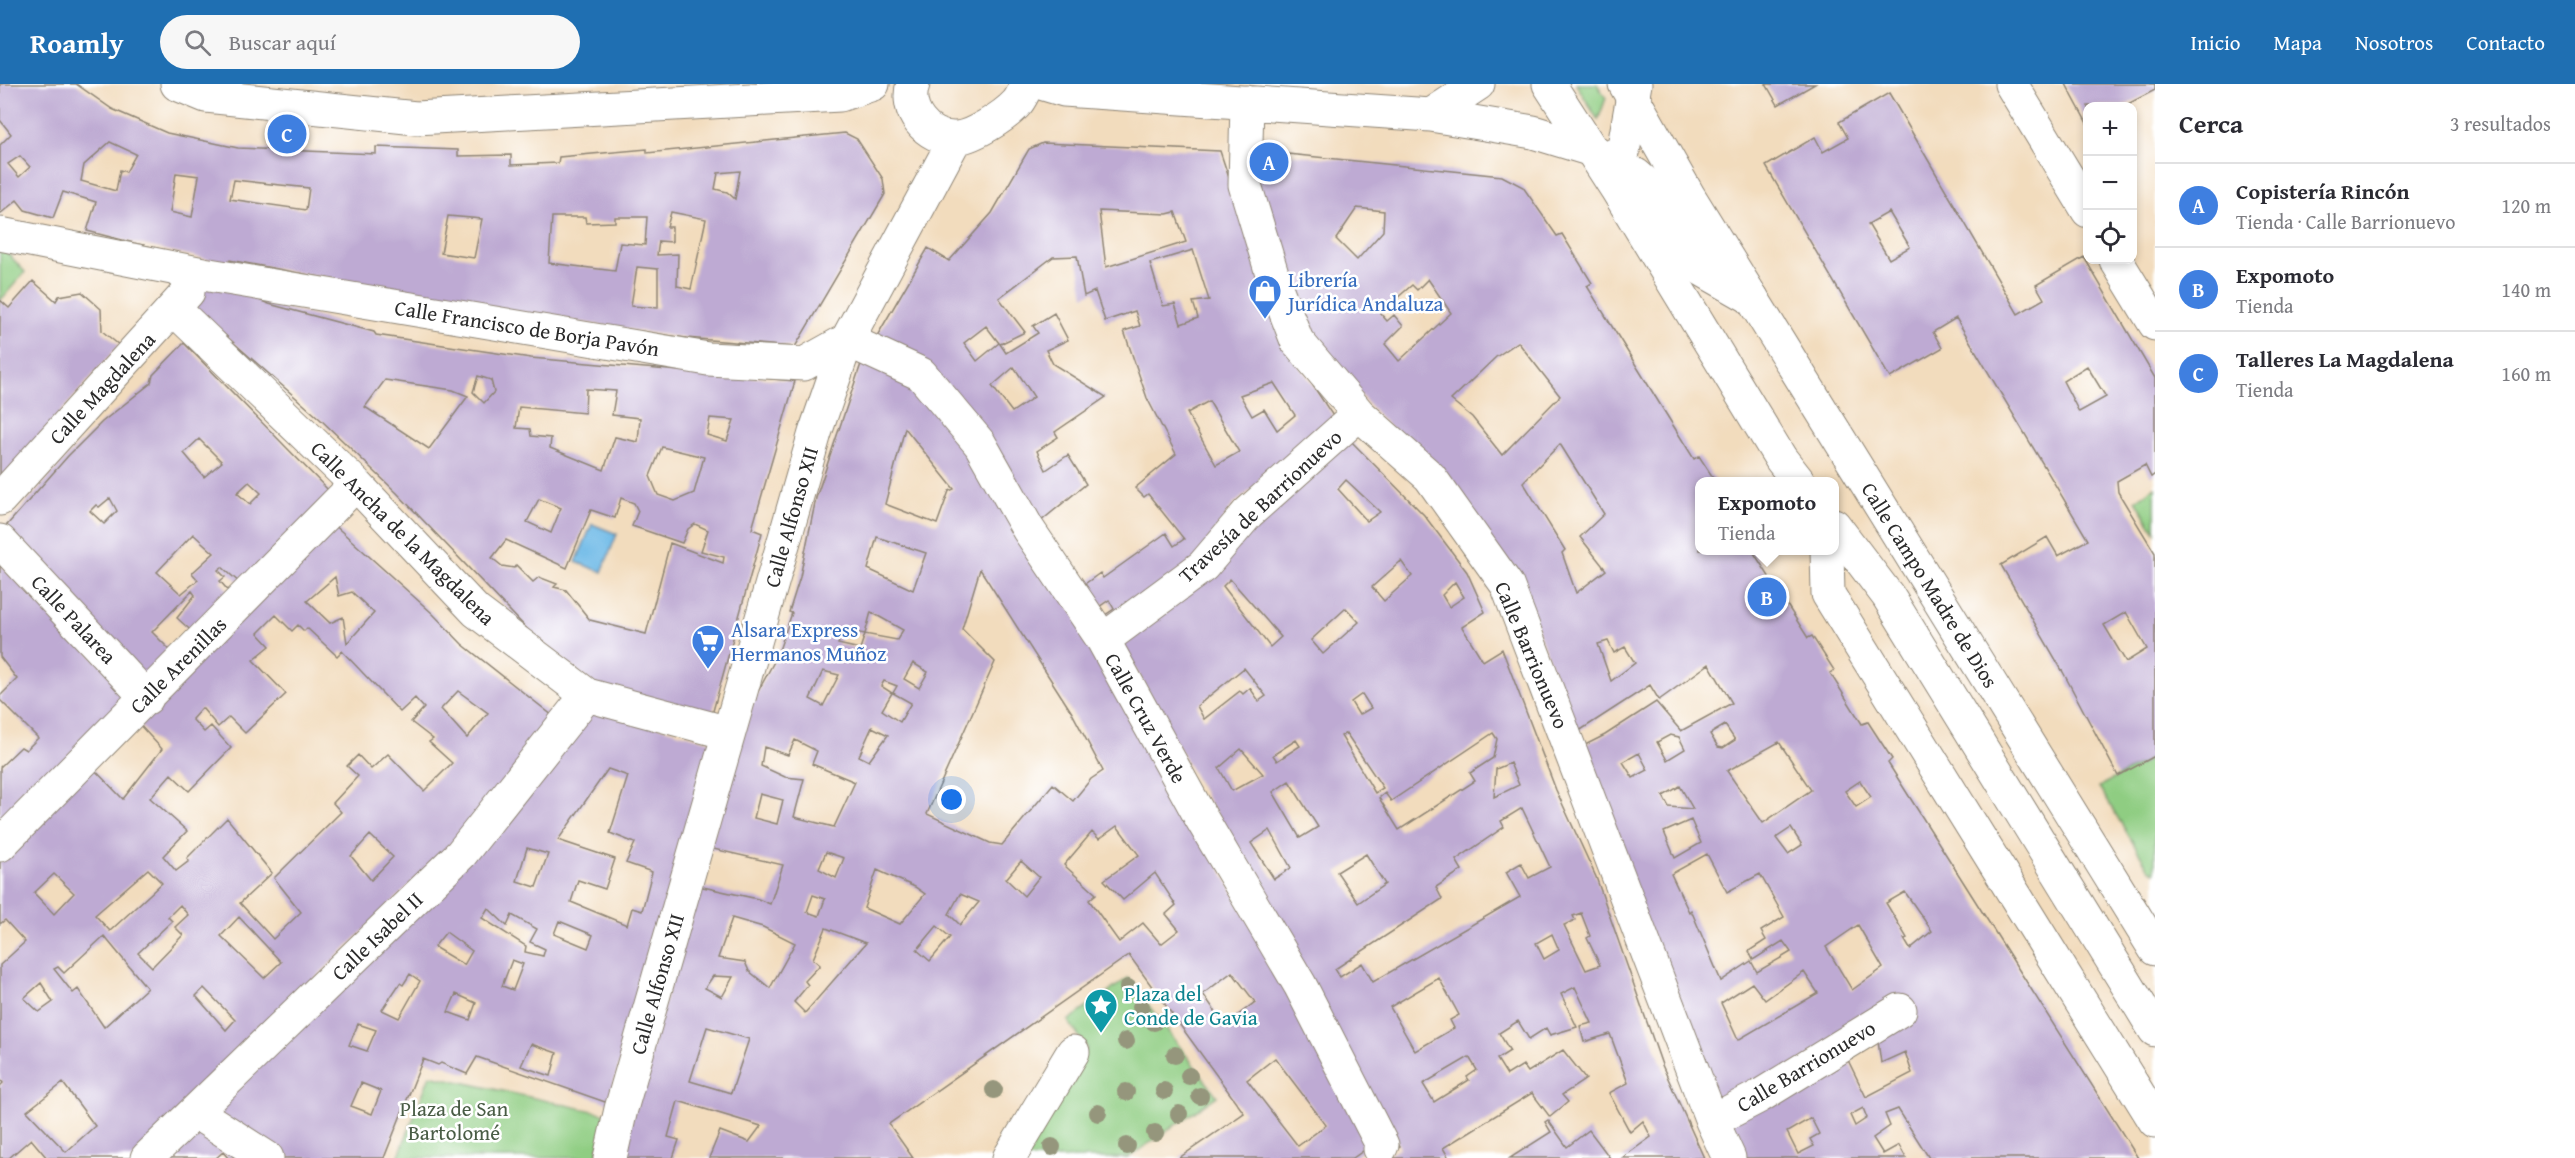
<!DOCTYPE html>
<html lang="es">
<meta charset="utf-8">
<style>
:root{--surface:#fff;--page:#f7f7f7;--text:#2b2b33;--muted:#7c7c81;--line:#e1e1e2;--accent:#1f6fb2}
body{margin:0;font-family:"Gentium Book Plus",serif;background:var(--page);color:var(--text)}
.controls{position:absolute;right:18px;top:18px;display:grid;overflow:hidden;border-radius:12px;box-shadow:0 3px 9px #0003}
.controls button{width:54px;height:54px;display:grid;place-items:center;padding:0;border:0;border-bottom:2px solid var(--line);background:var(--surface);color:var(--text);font:30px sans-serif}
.you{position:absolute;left:952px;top:716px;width:21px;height:21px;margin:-15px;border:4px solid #fff;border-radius:50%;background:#1a73e8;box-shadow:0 0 0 9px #1a73e833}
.badge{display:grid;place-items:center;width:39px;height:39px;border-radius:50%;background:var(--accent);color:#fff;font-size:20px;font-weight:700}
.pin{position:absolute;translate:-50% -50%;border:3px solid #fff;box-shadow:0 2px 6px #0006}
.popup{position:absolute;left:1695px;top:393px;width:144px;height:78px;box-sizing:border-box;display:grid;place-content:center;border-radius:12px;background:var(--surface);filter:drop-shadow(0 2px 4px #0005);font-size:20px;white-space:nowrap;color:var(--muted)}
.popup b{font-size:22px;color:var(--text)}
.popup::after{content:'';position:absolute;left:50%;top:100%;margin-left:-12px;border:12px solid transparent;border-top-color:var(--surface)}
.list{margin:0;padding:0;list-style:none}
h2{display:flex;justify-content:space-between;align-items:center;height:78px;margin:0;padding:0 24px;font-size:26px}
h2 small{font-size:20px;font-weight:400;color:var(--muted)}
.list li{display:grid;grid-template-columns:39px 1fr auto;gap:18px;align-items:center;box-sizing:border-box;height:84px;padding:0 24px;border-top:2px solid var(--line)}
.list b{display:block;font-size:22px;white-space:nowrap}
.list p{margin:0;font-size:20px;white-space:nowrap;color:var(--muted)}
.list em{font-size:20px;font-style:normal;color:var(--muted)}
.icon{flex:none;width:33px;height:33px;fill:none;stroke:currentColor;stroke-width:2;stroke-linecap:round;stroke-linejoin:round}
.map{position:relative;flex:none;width:2155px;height:1074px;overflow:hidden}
header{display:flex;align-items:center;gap:36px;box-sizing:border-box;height:84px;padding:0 30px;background:var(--accent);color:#fff}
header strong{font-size:28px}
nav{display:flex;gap:33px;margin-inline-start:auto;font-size:21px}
.search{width:420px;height:54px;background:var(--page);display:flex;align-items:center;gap:15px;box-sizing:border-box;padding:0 21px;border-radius:33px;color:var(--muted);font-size:22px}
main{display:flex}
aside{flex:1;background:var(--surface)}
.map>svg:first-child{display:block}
.green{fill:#8fcd82;stroke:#5d7c56;stroke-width:1.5}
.water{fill:#6db9e7;stroke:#4c7289;stroke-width:1.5}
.building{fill:#beaad3;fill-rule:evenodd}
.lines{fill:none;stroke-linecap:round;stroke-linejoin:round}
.minor-casing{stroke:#8e8474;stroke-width:35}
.major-casing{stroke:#8e8474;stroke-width:35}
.minor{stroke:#fff;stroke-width:33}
.major{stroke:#fff;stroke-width:33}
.tree{fill:#95967b}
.labels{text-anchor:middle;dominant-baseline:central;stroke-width:5;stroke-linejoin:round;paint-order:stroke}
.shop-label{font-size:21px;fill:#366cbe;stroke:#fff;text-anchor:start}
.street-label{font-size:21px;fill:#2b2b2b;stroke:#fff}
.culture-label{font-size:21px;fill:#0d838f;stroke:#fff;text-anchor:start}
.park-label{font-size:21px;fill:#495c45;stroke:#fff}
</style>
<header>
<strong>Roamly</strong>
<div class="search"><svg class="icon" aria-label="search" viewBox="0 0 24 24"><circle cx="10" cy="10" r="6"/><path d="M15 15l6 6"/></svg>Buscar aquí</div>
<nav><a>Inicio</a><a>Mapa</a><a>Nosotros</a><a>Contacto</a></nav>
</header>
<main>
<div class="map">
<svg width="2155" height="1074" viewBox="0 0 2155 1074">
<rect width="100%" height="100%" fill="#fff"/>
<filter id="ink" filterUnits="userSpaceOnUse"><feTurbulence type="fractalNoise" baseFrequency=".0167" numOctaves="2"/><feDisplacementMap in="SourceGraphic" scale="12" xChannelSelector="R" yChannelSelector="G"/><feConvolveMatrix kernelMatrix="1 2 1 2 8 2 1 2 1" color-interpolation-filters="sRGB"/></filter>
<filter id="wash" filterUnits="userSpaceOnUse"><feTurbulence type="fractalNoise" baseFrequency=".008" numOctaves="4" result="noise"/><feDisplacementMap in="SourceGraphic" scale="24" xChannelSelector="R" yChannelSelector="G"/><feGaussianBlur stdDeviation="1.35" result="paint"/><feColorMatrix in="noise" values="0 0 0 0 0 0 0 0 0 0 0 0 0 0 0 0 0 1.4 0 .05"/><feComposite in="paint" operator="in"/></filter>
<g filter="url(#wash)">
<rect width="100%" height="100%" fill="#f2dcbd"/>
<path class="green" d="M1576 0H1597L1606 14 1598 36Z
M0 161 25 188 0 217Z
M2155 403V448L2136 416Z
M2155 672V788L2149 785 2099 703Z
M1128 894 1217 1012 1128 1074H1020L1087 964 1068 937Z
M430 991 607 1030 596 1074H398Z"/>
<path class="water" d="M592 440 617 450 602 488 576 478Z"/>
<g id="blocks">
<path class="building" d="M0 0H76L112 25 167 49 238 64 376 70V63L458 66V72L511 71V81L558 79 559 73 647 65V69L845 49 857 55 883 95 885 110 795 263 686 254 486 224 230 176 228 180 134 159 87 147 96 118 63 108 53 134 25 126 17 116 0 130V61L11 50 0 36ZM110 58 136 70 126 88 120 86 116 107 81 97 84 81ZM20 72 30 83 19 93 8 80ZM740 87 735 115 727 108 715 105 718 89ZM176 89 199 92 192 133 170 128ZM234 96 309 104 306 126 230 115ZM671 128 706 135 691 205 677 202 678 170 657 171 659 157 672 158V143H667ZM448 132 482 135 474 174 441 169ZM552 133H585L586 139 615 138V133H647L645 161 620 159 615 187 549 179ZM637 183 658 185V224L631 222Z
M1766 0H1815L1778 21Z
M2066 0H2155V6L2124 22H2088V41Z
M1889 9 2018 230 2044 215 2036 201 2084 173 2155 294V390L2151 393 2145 381 2117 397 2118 408 2155 469V672L2118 692 2063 588 2001 481 2047 453 2058 472 2088 456 1956 234 1933 248 1942 264 1890 294 1766 82 1815 53 1823 68 1848 54 1839 38ZM1889 128 1910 163 1889 175 1868 140ZM2087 282 2106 313 2079 328 2063 297ZM2126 528 2147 565 2126 578 2104 541Z
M1043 59 1220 67 1265 202 1298 279 1335 335 1233 421 1199 473 1102 549 1075 507 1100 489 1103 494 1166 449 1174 462 1184 455 1148 410 1144 413 1135 404 1176 370 1147 314 1124 247 1140 242 1135 227 1105 237 1095 207 1084 212 1077 172 1053 173 999 214 1025 248 1000 260 1006 269 1038 249 1033 242 1054 229 1068 256 1046 266 1053 280 1106 313 1055 348 1058 353 1037 367 1046 386 1068 371 1086 400 1035 442 877 252 928 164 949 177 992 129 1029 65ZM1099 127 1167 130 1175 128 1186 158 1106 183ZM1193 166 1209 216 1193 218 1198 234 1181 240 1175 220 1163 222 1150 179ZM986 242 999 259 977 277 964 259ZM1014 283 1034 313 1012 328 992 302ZM1274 299 1295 331 1277 346 1264 325 1252 332 1240 311ZM1209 317 1239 368 1216 381 1187 329ZM1109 516 1114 525 1105 531 1099 523Z
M1259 67 1502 92 1523 103 1557 152 1562 150 1592 199 1587 202 1666 330 1694 375 1699 372 1716 398H1700V466H1755L1754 469 1808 554 1812 552 1834 586 1830 589 1862 640 1868 638 1892 675 1888 679 2138 1074H1929L1898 1025 1885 1030 1890 1042 1873 1054 1883 1070 1899 1061 1906 1074H1737L1723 1042 1844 968 1866 1013 1912 989 1905 968 1881 979 1878 957 1873 949 1907 931 1897 916 1757 1005 1719 1024 1684 941 1610 741 1577 665 1605 651 1656 618 1681 647 1732 619 1709 580 1659 616 1650 601 1576 649 1536 541 1517 496 1443 387 1427 371 1388 342 1311 255 1299 237 1283 201H1286L1253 109ZM1357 124 1384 127 1383 147 1357 176 1336 155ZM1428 195 1451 229 1399 277 1385 260 1403 242 1394 231 1387 237 1380 229 1412 201 1417 206ZM1518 258 1560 312 1502 371 1472 333 1451 316 1496 273ZM1560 360 1604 430 1580 453 1606 486 1576 509 1562 469 1565 466 1523 398ZM1608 557 1614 569 1625 563 1635 579 1611 597 1598 560ZM1725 641 1735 656 1723 664 1718 663 1710 650ZM1670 651 1679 653 1685 665 1667 676 1657 658ZM1779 658 1811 706 1763 739 1727 687ZM1639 669 1648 686 1633 694 1623 678ZM1860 697 1871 713 1856 723 1845 707ZM1680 702 1693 725 1669 723 1663 712ZM1691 736 1701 759 1675 774 1664 748ZM1791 744 1802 761 1788 770 1776 754ZM1707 770 1727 808 1760 790 1784 833 1761 847 1766 856 1749 867 1753 876 1783 857 1791 868 1757 888 1751 877 1721 897 1691 826 1689 828 1671 790ZM1905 808 1932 847 1910 865 1904 855 1907 854 1886 819ZM1858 841 1883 884 1852 906 1826 863ZM1804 888 1818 909 1738 956 1721 919 1752 899 1765 916ZM1863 1024 1867 1034 1855 1042 1850 1031ZM1811 1034 1819 1050 1810 1055 1814 1062 1798 1070 1787 1048Z
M33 197 56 217 59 212 82 208 101 225 102 247 119 261 0 398V216L9 224Z
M210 197 269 220 374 248 376 251 531 274 795 297 752 445 762 449 710 638 603 608 532 550 397 409 320 335 191 221ZM478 292 491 296 494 308 484 319 473 308ZM385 296 453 306 468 312 429 365 365 323ZM586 305 616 307 612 331 640 334 638 358 615 353 604 386 550 364 551 354 531 352 530 345 516 344 519 323 585 329ZM710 334 734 336 727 357 707 351ZM662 363 704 373 694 409 675 417 658 411 650 392ZM621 414 634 419 638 427 632 442 682 459 688 445 695 440 708 446 701 467 724 473 723 479 670 459 646 550 590 536 566 506 554 503 557 500 539 493 533 498 516 481 514 484 502 482 492 474 506 456 567 484 591 426 615 434ZM539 415 561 424 551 449 527 438Z
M184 259 331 409 241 500 222 483 218 486 225 493 220 497 232 511 197 552 177 534 195 511 192 507 152 548 177 573 146 604 0 449 68 372 102 338 151 299 153 291ZM199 355 222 378 204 393 184 369ZM249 398 261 409 250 420 237 409ZM110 414 117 427 104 440 90 427 96 421 99 423ZM193 450 214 469 192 489 198 496 181 510 157 488Z
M863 274 921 294 1122 602 1370 1062 1353 1074H1179L1244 1029 1129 871 889 1040 913 1074H709L720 1047 749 1058 761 1042 678 1017 668 1053 679 1056 673 1074H620L698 802 758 815 770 820 783 781 709 764 753 617 777 572 792 529 789 528 800 493 816 414ZM905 344 954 405 949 407 937 440 885 420ZM877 453 926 469 913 506 868 485ZM980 485 1072 629 1103 687 1091 695 1073 717 1053 700 1002 761 990 759 927 730 995 578 962 545ZM871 528 903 546 897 556 865 550 860 565 838 560 843 546 865 550ZM913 579 928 588 919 604 904 595ZM823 587 839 591 823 622 810 615ZM884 597 897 602 893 609 911 619 900 638 882 626 892 609 881 602ZM872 643 888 651 869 677 859 672ZM795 656 817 667 812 680 855 698 834 743 794 733 804 695 785 693 761 682 764 663 788 671ZM760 710 783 716 777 740 754 734ZM1117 742 1139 771 1104 796 1123 816 1155 789 1176 821 1166 830 1179 846 1161 860 1143 839 1119 858 1089 816 1096 810 1064 781 1092 748 1099 755ZM826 768 844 774 836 794 819 785ZM1021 777 1039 793 1024 812 1006 795ZM877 786 915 803 925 810 900 840 864 824ZM960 810 979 818 960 841 949 830ZM813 811 825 815 819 832 807 828ZM732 834 763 843 795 859 770 904 749 887 745 878 718 874ZM937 842 950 853 930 877 917 866ZM826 844 866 859 805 929 794 918 808 901 805 897 820 881 813 875ZM1232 888 1255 918 1225 941 1203 910ZM713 892 733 893 722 913 705 904ZM707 943 749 955 731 1009 690 997ZM1275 974 1326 1041 1298 1062 1247 996Z
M1346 352 1424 431 1467 488 1485 528 1462 543 1483 577 1502 565 1556 706 1596 793 1662 981 1704 1074H1622L1651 1053 1643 1037 1630 1048 1609 1009 1628 999 1610 950 1584 958 1580 942 1592 939 1575 903 1561 910 1577 943 1550 951 1546 944 1529 955 1518 937 1499 949 1510 967 1497 975 1507 991 1523 981 1528 988 1563 966 1586 995 1562 1011 1568 1018 1550 1033 1532 1009 1443 1064 1449 1074H1392L1390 1070 1400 1063 1117 552ZM1346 396 1380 428 1367 437 1338 405ZM1401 477 1412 492 1384 517 1372 503ZM1230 495 1281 553 1270 563 1223 502ZM1455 498 1464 513 1449 523 1442 511ZM1346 524 1359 538 1323 570 1311 556ZM1244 584 1266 612 1259 617 1250 604 1243 610 1240 607 1204 635 1197 622ZM1362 610 1371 624 1359 631 1351 618ZM1346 649 1383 704 1375 709 1341 652ZM1493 649 1497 655 1493 674 1470 689 1475 697 1399 746 1379 714 1385 709 1391 717ZM1296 656 1300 662 1277 677 1273 671ZM1241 665 1263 690 1232 707 1219 684ZM1510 679 1519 701 1494 713 1496 685ZM1289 697 1318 743 1300 754 1273 708ZM1522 724 1550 783 1529 794 1521 779 1506 788 1520 813 1373 898 1362 879 1340 893 1335 885 1442 815 1436 803 1462 786 1456 776 1504 743 1501 737ZM1270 746 1291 784 1274 795 1251 759ZM1366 770 1385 800 1358 819 1337 788ZM1581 829 1590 852 1587 854 1600 881 1586 886 1564 841 1575 836 1573 832ZM1552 850 1559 866 1544 875 1536 859ZM1439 894 1459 931 1450 936 1454 944 1415 967 1390 923ZM1469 973 1477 986 1467 993 1469 996 1434 1018 1423 1000Z
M331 438 432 529 462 560 558 636 513 699 133 1074H47L31 1055 9 1074H0V1002L3 999 0 995V881L25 858 5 836 0 840V771L88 679 123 715 162 665 137 638ZM335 493 339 512 352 508 374 529 347 559 343 533 330 539 307 517ZM276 531 292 547 298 541 304 547 307 544 337 572 342 567 400 628 415 614 424 624 411 638 433 655 429 658 452 679 424 707 388 670 371 685 358 671 347 682 358 692 333 719 341 728 274 794 301 828 273 855 240 819 272 789 227 734 187 774 189 777 176 787 163 772 187 747 150 714 171 690 189 707 231 664 211 642 204 648 192 635 202 624 218 643 229 633 245 649 286 610 253 576 270 562 258 549ZM458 607 488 629 467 654 441 625ZM370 751 393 773 371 796 351 772ZM148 785 162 799 110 847 95 831ZM54 790 74 809 54 830 34 809ZM180 821 188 831 175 843 183 851 152 883 138 869 172 837 168 833ZM239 833 281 878 264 894 221 852ZM104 852 147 904 104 943 78 905 73 909 54 885 58 883 64 889ZM41 899 53 918 39 928 24 914ZM204 904 235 936 226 946 196 912ZM63 999 95 1042 66 1068 27 1027Z
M0 480 135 614 0 753V683L21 663 26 666 38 654 0 616V612L17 595 0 573Z
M590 623 712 658 661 834 659 833 644 895 608 1019 477 973 467 990 441 979 438 981 423 975 384 1074H273L205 1029ZM608 685 628 692 610 749 635 759 626 779 652 788 642 827 632 824 627 841 571 818 578 796 605 805 615 775 558 756ZM527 764 548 770 536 803 517 797ZM488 824 507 842 512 831 537 845 530 858 545 865 543 872 525 868 526 862 482 834ZM559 837 593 851 588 864 554 850ZM446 848 472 867 464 881 434 863ZM512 876 523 880 513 906 502 902ZM410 890 420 897 399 934 382 926 400 899 403 901ZM456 910 476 919 470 936 448 928ZM358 940 376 946 367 967 349 961ZM531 960 557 969 551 992 521 982ZM361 999 381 1007 372 1030 351 1022Z
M197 1036 259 1074H228L223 1068 216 1074H157Z
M1548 1036 1567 1063 1589 1046 1610 1074H1510L1551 1048 1545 1038Z"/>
</g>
</g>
<g filter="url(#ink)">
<use href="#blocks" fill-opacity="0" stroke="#8e8474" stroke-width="1.5"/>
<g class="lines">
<g class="minor-casing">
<path id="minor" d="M177 0 206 12 416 34 840 11 873 0
M913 0C904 26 926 55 955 54 971 54 1005 32 1016 20 1021 15 1024 6 1028 0
M1044 0 1064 6 1431 31 1533 48 1592 66 1636 91 1656 108 1703 186 1752 214
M2011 0 2088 127
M1247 18 1245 101 1277 206 1297 257 1359 330 1430 393 1507 501 1712 1037 1729 1074
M1431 31 1478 0
M1617 102 1635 0
M0 150 203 190 708 275 804 280 847 256 921 290 980 360 1028 445 1103 556 1200 732 1300 901 1382 1061 1380 1065
M2116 176 2155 240
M174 225 356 400 476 527 587 611 728 649
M0 415 188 208
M0 457 147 614
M1827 466 1828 510 2155 1037
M1103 556 1203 482 1248 429 1359 330
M0 761 356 400
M197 1029 267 1074
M1712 1037 1760 1012 1900 926
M147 1074 461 770 587 611
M610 1074 621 1025 815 349 847 256 955 55
M1009 1074 1073 968"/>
</g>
<g class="major-casing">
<path id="major" d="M1549 0 1616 104 1781 375 1799 398
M1625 0 1688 111 2155 865
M1834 441 1888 512 2155 946"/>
</g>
<use href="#minor" class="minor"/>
<use href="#major" class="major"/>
</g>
<g class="tree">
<circle cx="1128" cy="904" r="9"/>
<circle cx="1141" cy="923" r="9"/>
<circle cx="1154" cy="938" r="9"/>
<circle cx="1126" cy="957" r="9"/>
<circle cx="1175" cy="971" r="9"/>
<circle cx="1189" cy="992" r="9"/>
<circle cx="994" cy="1006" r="9"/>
<circle cx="1164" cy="1007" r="9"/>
<circle cx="1126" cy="1008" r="9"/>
<circle cx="1200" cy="1012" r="9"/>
<circle cx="1098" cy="1029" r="9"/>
<circle cx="1179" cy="1030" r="9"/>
<circle cx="1155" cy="1049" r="9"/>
<circle cx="1127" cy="1062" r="9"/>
<circle cx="1052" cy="1063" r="9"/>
</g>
</g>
<defs>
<g id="shop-pin" transform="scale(1.725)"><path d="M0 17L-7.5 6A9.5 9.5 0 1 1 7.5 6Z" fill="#3f7fe0" stroke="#fff"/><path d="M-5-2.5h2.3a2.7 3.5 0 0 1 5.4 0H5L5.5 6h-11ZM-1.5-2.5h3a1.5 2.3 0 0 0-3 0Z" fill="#fff"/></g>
<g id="supermarket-pin" transform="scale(1.725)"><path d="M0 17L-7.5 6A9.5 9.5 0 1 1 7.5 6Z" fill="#3f7fe0" stroke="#fff"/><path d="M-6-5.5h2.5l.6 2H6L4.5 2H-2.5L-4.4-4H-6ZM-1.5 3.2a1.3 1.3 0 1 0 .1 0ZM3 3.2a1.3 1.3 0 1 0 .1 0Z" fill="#fff"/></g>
<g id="sight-pin" transform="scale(1.725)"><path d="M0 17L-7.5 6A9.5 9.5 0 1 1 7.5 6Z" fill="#0f9aa8" stroke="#fff"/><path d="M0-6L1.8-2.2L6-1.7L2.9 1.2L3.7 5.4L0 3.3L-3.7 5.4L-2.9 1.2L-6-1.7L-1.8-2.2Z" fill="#fff"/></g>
</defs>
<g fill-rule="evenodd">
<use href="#shop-pin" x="1265" y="207"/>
<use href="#supermarket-pin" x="708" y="557"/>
<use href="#sight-pin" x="1101" y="921"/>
</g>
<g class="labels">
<g class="shop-label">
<text x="1288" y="195">Librería<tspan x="1288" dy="24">Jurídica Andaluza</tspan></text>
<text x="731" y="545">Alsara Express<tspan x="731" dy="24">Hermanos Muñoz</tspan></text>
</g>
<g class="street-label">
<text transform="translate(527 244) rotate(9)">Calle Francisco de Borja Pavón</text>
<text transform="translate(102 304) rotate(-47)">Calle Magdalena</text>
<text transform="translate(1260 422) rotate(-43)">Travesía de Barrionuevo</text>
<text transform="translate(791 433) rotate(-74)">Calle Alfonso XII</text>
<text transform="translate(403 449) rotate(45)">Calle Ancha de la Magdalena</text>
<text transform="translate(1930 501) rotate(58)">Calle Campo Madre de Dios</text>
<text transform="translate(74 535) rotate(47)">Calle Palarea</text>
<text transform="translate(1532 571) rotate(67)">Calle Barrionuevo</text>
<text transform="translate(178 581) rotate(-45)">Calle Arenillas</text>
<text transform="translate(1146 634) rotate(61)">Calle Cruz Verde</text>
<text transform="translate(377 852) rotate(-44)">Calle Isabel II</text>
<text transform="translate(657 900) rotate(-74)">Calle Alfonso XII</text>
<text transform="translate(1806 982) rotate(-31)">Calle Barrionuevo</text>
</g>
<g class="culture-label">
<text x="1124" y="909">Plaza del<tspan x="1124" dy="24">Conde de Gavia</tspan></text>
</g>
<g class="park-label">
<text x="454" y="1024">Plaza de San<tspan x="454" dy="24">Bartolomé</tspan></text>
</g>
</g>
</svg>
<div class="controls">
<button>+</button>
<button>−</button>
<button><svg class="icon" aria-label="locate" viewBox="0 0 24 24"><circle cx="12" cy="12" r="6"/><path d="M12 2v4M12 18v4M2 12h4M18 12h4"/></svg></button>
</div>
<div class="you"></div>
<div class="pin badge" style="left:1269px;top:78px;background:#3f7fe0">A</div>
<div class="pin badge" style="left:1767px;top:513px;background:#3f7fe0">B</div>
<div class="popup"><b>Expomoto</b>Tienda</div>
<div class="pin badge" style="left:287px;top:50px;background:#3f7fe0">C</div>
</div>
<aside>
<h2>Cerca<small>3 resultados</small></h2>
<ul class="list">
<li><span class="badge" style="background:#3f7fe0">A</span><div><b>Copistería Rincón</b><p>Tienda · Calle Barrionuevo</p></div><em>120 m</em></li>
<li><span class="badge" style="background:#3f7fe0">B</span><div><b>Expomoto</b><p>Tienda</p></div><em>140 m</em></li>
<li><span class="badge" style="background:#3f7fe0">C</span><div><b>Talleres La Magdalena</b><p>Tienda</p></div><em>160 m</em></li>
</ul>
</aside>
</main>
